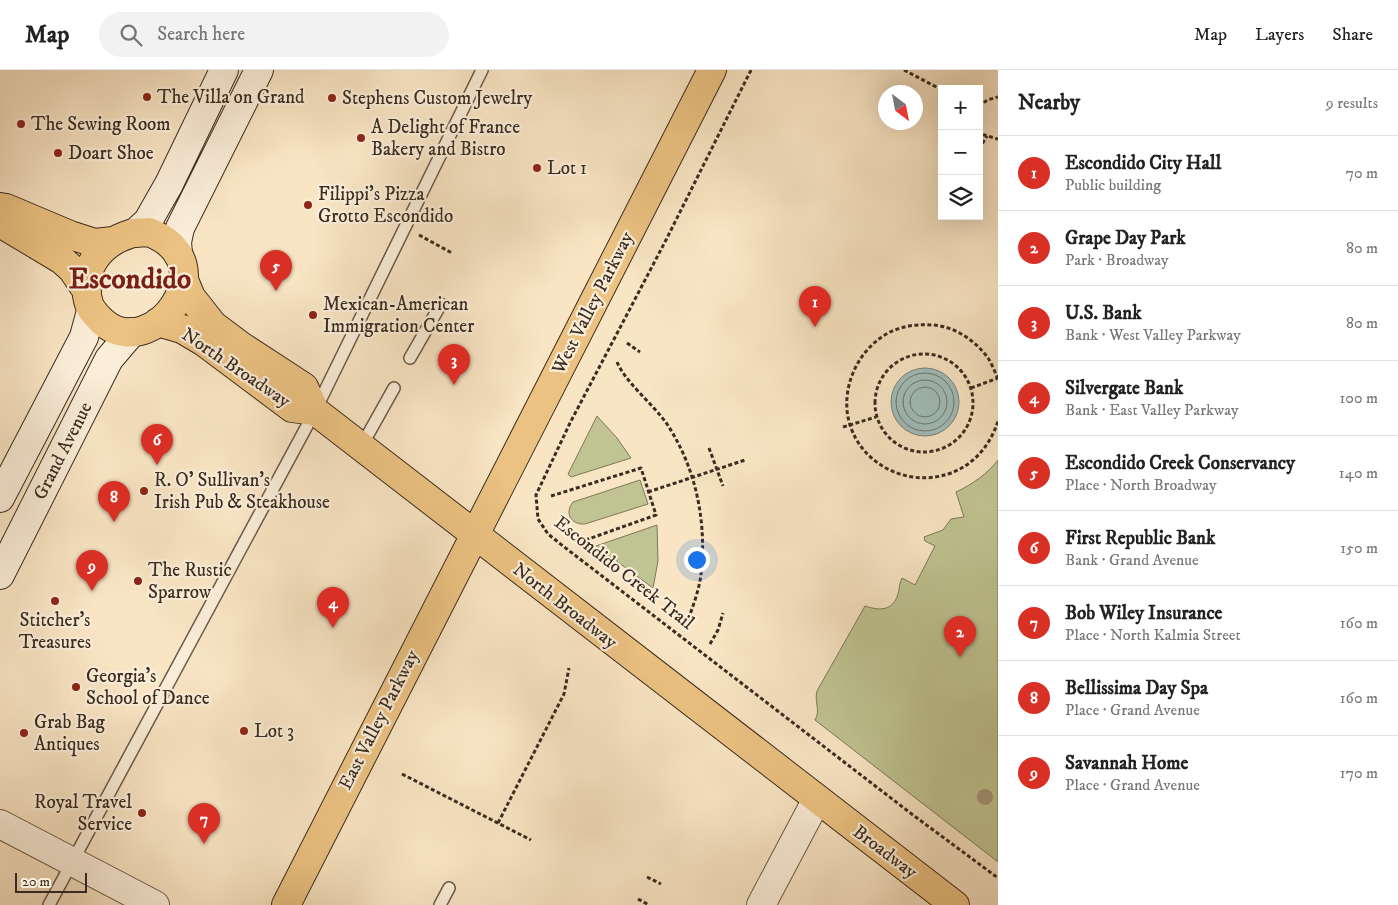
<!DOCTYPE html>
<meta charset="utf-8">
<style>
:root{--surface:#fff;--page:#f2f2f2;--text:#222;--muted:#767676;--line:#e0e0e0;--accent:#d93025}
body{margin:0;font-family:"IM FELL DW Pica",serif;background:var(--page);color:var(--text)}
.controls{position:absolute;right:15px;top:15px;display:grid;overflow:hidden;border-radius:0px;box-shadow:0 5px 20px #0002}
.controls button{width:45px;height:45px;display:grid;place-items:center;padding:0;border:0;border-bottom:1px solid var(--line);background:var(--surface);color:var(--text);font:25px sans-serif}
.compass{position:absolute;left:878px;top:15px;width:45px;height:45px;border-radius:50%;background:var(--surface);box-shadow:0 5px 20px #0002;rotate:148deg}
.scale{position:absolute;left:15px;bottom:12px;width:72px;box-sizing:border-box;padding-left:5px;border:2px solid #3a2c20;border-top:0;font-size:14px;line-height:18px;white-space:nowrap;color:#3a2c20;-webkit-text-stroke:4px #fbeed9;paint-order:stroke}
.you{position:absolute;left:696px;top:489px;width:18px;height:18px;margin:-12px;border:4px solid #fff;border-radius:50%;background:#1a73e8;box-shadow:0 0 0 8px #1a73e833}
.badge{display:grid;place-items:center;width:32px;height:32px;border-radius:50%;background:var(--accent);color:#fff;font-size:16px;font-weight:700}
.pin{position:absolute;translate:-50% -41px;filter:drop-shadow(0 1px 2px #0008)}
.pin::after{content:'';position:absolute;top:26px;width:18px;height:15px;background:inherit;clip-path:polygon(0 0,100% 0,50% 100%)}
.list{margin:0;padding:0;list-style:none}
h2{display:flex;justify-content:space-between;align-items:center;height:65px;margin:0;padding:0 20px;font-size:21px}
h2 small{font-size:16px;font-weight:400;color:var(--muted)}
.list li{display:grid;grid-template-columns:32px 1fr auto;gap:15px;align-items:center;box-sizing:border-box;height:75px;padding:0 20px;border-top:1px solid var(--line)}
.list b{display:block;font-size:19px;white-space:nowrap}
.list p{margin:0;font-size:16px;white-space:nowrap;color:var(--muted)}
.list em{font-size:16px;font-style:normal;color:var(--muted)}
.icon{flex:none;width:28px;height:28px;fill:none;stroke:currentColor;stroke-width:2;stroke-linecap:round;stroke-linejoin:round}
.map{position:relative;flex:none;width:998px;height:835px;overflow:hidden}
header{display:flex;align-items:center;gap:30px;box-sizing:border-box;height:70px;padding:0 25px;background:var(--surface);border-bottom:1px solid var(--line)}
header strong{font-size:24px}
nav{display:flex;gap:28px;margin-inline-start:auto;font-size:18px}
.search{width:350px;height:45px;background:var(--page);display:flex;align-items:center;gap:12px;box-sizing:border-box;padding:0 18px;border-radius:28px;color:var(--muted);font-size:19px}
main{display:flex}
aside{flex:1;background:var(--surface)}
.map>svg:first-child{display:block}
.green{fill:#c0c492;stroke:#7d7859}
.water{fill:#a0bdbb;stroke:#77837d}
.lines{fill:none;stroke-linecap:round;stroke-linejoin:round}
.shore{stroke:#6d746e;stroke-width:1}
.service-casing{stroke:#6a5a49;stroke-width:14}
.tertiary-casing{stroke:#6a5a49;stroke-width:30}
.secondary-casing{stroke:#3a2c20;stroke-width:30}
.primary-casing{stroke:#3a2c20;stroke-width:30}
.path{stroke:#3a2c20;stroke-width:3;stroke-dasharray:4 2.5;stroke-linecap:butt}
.service{stroke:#fbeed9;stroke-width:11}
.tertiary{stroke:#fbeed9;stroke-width:28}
.secondary{stroke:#fbeed9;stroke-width:28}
.primary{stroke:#ecc282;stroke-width:28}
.tree{fill:#a39479}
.poi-dot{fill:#8f2418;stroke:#fbeed9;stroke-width:2}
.labels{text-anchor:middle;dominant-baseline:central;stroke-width:4.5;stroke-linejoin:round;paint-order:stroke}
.poi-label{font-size:19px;fill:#3a2c20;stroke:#fbeed9;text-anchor:start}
.street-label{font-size:19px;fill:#3a2c20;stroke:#fbeed9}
.town-label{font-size:29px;font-weight:bold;fill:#7a1f14;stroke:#fbeed9}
</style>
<header>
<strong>Map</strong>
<div class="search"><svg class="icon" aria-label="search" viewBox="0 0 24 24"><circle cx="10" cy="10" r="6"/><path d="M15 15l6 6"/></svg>Search here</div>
<nav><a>Map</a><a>Layers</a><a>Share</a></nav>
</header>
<main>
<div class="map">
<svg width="998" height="835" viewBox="0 0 998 835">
<rect width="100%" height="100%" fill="#f9e5c4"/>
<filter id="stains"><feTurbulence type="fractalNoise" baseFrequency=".004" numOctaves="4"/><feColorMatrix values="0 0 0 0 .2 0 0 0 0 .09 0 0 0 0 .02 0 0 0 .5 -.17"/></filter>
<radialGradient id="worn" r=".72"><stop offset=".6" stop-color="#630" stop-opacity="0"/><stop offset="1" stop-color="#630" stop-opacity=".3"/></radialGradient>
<path class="green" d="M597 346 617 368 631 388 571 407 568 404Z
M998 390V792L815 650C821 640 814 632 817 621L865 536C880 541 893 541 898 524 900 518 899 513 902 508L915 515 935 476 925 471 924 467 943 460 951 449 964 447 956 422C973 414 987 404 998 390Z
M640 410 648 434 585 454C571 455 564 443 573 432Z
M657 455 658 491 653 518 596 476Z"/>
<path class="water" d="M891 332a34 34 0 1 1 68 0a34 34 0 1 1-68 0Z"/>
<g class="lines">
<path class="shore" d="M896 332a29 29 0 1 1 58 0a29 29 0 1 1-58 0Z
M903 332a22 22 0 1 1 44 0a22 22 0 1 1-44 0Z
M910 332a15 15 0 1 1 30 0a15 15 0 1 1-30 0Z"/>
<g class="service-casing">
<path id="service" d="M410 288 441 234
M361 377 394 318
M49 835 315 341 482 0
M440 835 449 818"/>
</g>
<g class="tertiary-casing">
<path id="tertiary" d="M0 754 155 835
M761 835 817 729"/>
</g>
<g class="secondary-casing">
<path id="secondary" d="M135 163 148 151 169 114 224 0
M178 184 177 172 180 158 259 0
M0 428 84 267 91 241
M0 505 109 289 132 262"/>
</g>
<g class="primary-casing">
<path id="primary" d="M0 137 6 138 70 165 95 173 113 171
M0 153 62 190 72 199 87 221
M149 162C230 194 151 295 103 252 97 246 92 242 89 234 79 201 98 174 130 164 136 162 143 163 149 162Z
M184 210 191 227 213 255 241 276 304 317 315 341 955 835
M158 252 182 259 204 272 292 338 315 341
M286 835 712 0"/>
</g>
<path class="path" d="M751 0 666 170 570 353 536 425 538 449 548 464 563 476 913 745 998 808
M904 0 942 20
M979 37 987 30 998 27
M979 59 984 65 998 69
M979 79 987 66
M419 165 452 183
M627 273 640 282
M875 333a49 49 0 1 1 98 0a49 49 0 1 1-98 0Z
M617 292C626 313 653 334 667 354 696 398 707 452 701 504 699 521 692 539 686 555
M998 309C995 302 992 294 988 288 976 271 953 255 931 255 917 254 903 256 890 262 857 279 839 320 850 355 863 396 909 417 948 404 973 396 990 376 998 351
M971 318 998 308
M843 357 876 347
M709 378 723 416
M648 422 745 390
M551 426 641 398 656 445 580 472
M710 574 718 560 723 543
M402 704 531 770
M498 753 564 624 569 598
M647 807 661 814
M638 829 649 835"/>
<use href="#service" class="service"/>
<use href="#tertiary" class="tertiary"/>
<use href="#secondary" class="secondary"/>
<use href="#primary" class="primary"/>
</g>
<circle class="tree" cx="985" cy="727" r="8"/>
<g class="poi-dot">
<circle cx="147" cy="27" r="5"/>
<circle cx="332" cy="28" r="5"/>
<circle cx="21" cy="54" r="5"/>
<circle cx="361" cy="68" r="5"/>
<circle cx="58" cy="83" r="5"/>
<circle cx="537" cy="98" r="5"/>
<circle cx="308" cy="135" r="5"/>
<circle cx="313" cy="245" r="5"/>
<circle cx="144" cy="421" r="5"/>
<circle cx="138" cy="511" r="5"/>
<circle cx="55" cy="531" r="5"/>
<circle cx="76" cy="617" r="5"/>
<circle cx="244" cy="661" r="5"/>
<circle cx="24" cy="663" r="5"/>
<circle cx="142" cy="743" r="5"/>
</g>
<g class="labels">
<g class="poi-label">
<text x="157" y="27">The Villa on Grand</text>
<text x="342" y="28">Stephens Custom Jewelry</text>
<text x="31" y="54">The Sewing Room</text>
<text x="371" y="57">A Delight of France<tspan x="371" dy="22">Bakery and Bistro</tspan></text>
<text x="68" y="83">Doart Shoe</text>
<text x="547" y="98">Lot 1</text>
<text x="318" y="124">Filippi's Pizza<tspan x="318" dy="22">Grotto Escondido</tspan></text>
<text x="323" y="234">Mexican-American<tspan x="323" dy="22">Immigration Center</tspan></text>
<text x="154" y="410">R. O' Sullivan's<tspan x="154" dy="22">Irish Pub &amp; Steakhouse</tspan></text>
<text x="148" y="500">The Rustic<tspan x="148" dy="22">Sparrow</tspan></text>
<text x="55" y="550" text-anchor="middle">Stitcher's<tspan x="55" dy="22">Treasures</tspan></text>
<text x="86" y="606">Georgia's<tspan x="86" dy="22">School of Dance</tspan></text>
<text x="34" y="652">Grab Bag<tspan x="34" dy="22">Antiques</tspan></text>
<text x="254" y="661">Lot 3</text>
<text x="132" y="732" text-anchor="end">Royal Travel<tspan x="132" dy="22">Service</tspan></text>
</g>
<g class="street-label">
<text transform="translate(593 233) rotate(-63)">West Valley Parkway</text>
<text transform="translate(236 298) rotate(34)">North Broadway</text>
<text transform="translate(63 381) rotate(-63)">Grand Avenue</text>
<text transform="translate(624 503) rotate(38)">Escondido Creek Trail</text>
<text transform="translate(565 536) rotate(38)">North Broadway</text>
<text transform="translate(379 650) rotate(-63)">East Valley Parkway</text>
<text transform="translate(885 782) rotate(37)">Broadway</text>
</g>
<g class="town-label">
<text x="130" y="210">Escondido</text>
</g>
</g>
<rect width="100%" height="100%" filter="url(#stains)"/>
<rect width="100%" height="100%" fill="url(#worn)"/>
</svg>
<div class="controls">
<button>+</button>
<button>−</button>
<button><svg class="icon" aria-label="layers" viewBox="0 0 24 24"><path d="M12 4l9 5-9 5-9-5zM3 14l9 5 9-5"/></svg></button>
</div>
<svg class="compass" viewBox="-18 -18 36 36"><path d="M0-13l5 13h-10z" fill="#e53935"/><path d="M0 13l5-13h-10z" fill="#767676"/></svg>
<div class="scale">20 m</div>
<div class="you"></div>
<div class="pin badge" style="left:815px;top:257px">1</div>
<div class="pin badge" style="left:960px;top:587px">2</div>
<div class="pin badge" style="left:454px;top:315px">3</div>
<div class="pin badge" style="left:333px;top:558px">4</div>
<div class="pin badge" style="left:276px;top:221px">5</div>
<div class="pin badge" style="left:157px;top:395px">6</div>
<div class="pin badge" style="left:204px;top:774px">7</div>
<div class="pin badge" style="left:114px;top:452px">8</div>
<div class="pin badge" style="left:92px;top:521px">9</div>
</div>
<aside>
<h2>Nearby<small>9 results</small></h2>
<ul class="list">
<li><span class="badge">1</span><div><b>Escondido City Hall</b><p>Public building</p></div><em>70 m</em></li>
<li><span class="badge">2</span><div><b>Grape Day Park</b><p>Park · Broadway</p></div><em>80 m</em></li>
<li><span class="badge">3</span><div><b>U.S. Bank</b><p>Bank · West Valley Parkway</p></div><em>80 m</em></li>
<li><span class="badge">4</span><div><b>Silvergate Bank</b><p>Bank · East Valley Parkway</p></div><em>100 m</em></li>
<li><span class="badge">5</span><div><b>Escondido Creek Conservancy</b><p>Place · North Broadway</p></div><em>140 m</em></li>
<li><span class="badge">6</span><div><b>First Republic Bank</b><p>Bank · Grand Avenue</p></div><em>150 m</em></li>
<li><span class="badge">7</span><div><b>Bob Wiley Insurance</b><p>Place · North Kalmia Street</p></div><em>160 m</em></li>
<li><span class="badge">8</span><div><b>Bellissima Day Spa</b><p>Place · Grand Avenue</p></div><em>160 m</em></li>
<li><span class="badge">9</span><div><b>Savannah Home</b><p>Place · Grand Avenue</p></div><em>170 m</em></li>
</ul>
</aside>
</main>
